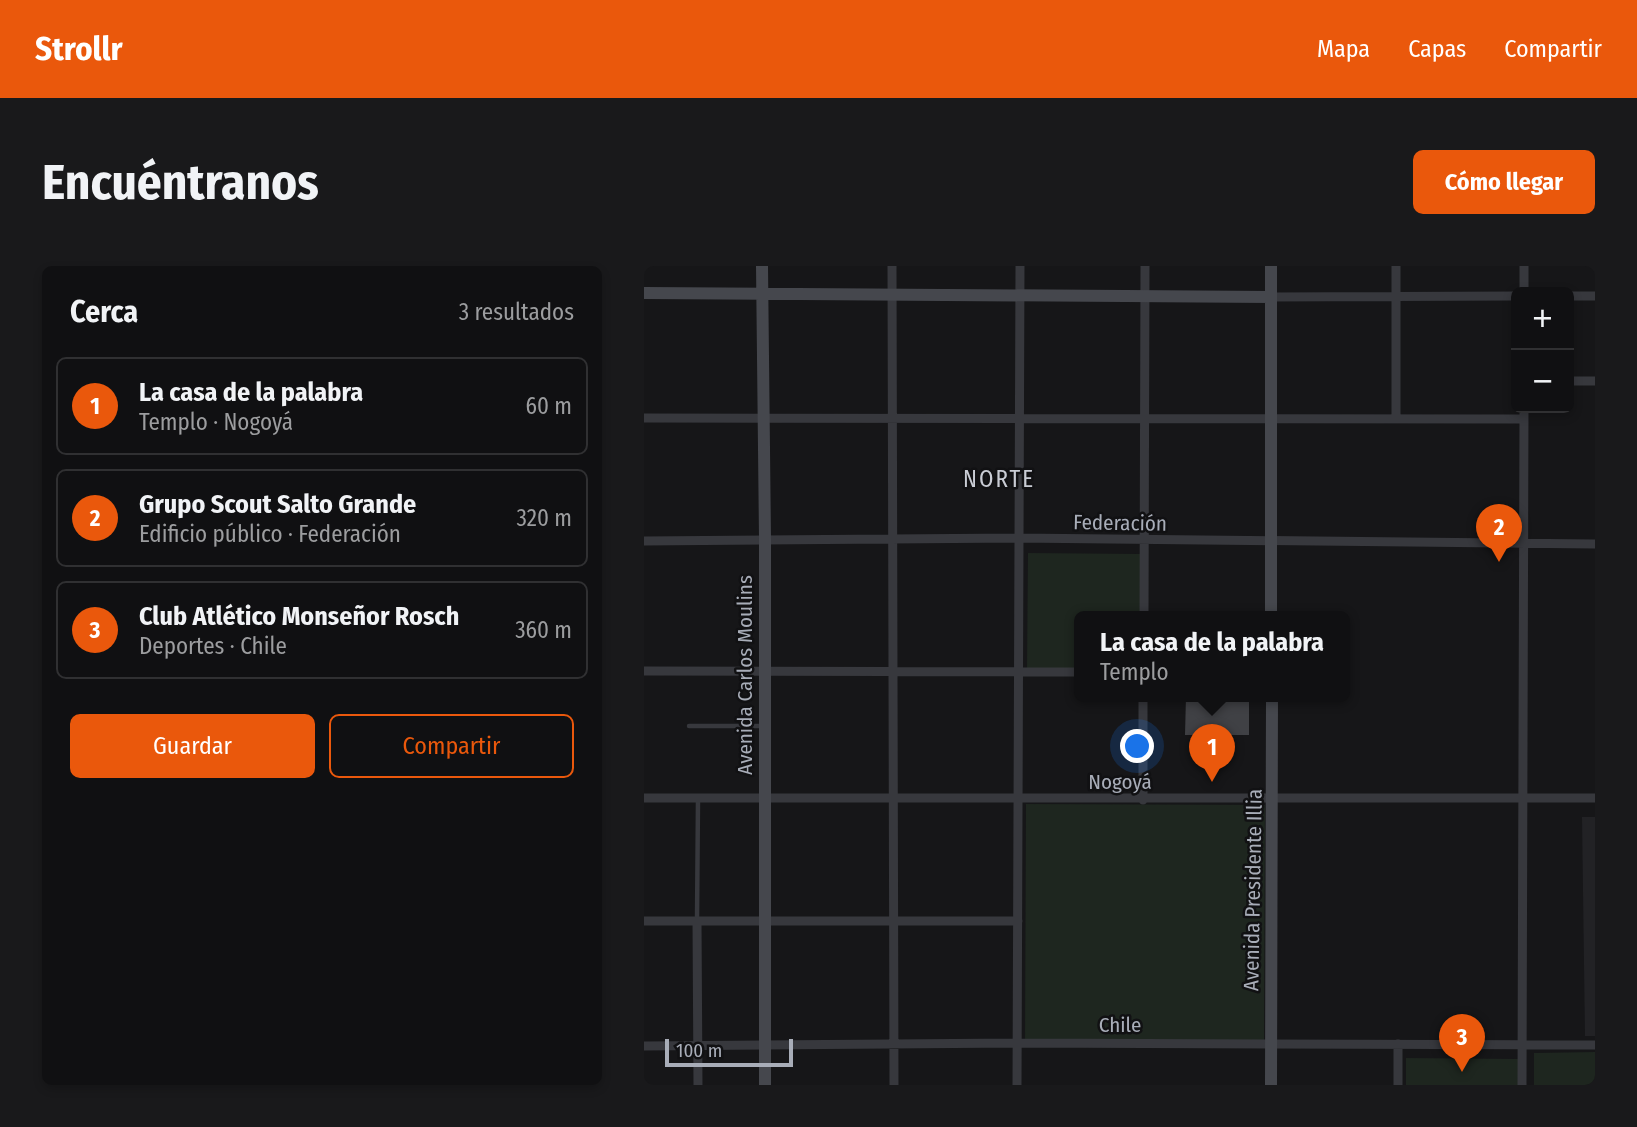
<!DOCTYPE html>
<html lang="es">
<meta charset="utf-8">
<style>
:root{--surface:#101012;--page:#19191b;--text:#f1f3f6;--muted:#9c9d9f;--line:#303032;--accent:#ea580c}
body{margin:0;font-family:"Fira Sans Condensed",sans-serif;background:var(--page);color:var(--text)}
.controls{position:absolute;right:21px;top:21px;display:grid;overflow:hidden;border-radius:10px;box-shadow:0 4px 10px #0003}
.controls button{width:63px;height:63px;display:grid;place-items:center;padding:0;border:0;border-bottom:2px solid var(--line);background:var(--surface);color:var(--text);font:35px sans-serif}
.scale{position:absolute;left:21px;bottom:18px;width:128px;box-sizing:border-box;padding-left:7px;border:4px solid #a8adb8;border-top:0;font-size:19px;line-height:24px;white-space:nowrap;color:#a8adb8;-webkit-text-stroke:5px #111113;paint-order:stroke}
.you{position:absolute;left:494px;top:481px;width:24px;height:24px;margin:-18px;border:5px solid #fff;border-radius:50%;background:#1a73e8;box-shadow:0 0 0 10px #1a73e833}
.badge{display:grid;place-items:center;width:46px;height:46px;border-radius:50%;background:var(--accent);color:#fff;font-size:23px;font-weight:700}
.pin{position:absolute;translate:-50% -58px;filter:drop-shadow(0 2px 4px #0008)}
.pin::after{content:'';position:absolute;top:37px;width:24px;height:21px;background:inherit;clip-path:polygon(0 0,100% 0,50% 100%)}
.popup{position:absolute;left:430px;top:345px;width:276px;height:91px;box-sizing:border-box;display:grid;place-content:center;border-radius:10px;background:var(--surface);filter:drop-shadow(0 2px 5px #0005);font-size:23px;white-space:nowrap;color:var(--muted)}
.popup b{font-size:26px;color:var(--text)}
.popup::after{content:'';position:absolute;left:50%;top:100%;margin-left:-14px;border:14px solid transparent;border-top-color:var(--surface)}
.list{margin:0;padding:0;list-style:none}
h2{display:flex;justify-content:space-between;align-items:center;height:91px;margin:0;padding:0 28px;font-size:30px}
h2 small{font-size:23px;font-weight:400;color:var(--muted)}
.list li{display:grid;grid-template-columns:46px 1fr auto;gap:21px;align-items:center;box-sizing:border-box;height:98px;margin:0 14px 14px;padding:0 14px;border:2px solid var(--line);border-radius:10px}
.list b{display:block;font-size:26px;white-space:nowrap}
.list p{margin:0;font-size:23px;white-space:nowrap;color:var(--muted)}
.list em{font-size:23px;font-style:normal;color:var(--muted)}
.actions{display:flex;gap:14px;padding:21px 28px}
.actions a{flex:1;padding:16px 0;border:2px solid var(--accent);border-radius:10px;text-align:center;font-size:24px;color:var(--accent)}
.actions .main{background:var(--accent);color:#fff}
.map{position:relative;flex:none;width:951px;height:819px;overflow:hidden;border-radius:10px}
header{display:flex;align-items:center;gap:42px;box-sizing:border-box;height:98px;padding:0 35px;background:var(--accent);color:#fff}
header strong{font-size:33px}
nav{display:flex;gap:38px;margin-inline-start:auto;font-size:24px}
.intro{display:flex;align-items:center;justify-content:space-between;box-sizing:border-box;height:168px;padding:0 42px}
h1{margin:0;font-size:49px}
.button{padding:18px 32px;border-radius:10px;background:var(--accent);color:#fff;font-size:24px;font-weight:700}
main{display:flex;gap:42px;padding:0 42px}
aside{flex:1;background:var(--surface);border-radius:10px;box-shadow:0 4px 10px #0003}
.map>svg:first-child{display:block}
.built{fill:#222225}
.green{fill:#1e261f}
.building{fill:#404145}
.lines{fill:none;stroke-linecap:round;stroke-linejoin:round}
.lane{stroke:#37383d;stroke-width:4.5}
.street{stroke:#37383d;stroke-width:9}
.secondary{stroke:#45474d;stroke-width:12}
.labels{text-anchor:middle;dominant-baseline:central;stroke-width:5;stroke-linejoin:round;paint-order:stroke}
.street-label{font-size:21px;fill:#a8adb8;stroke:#111113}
.neighbourhood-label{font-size:23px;letter-spacing:2px;fill:#c9ccd4;stroke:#111113}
</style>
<header>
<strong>Strollr</strong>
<nav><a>Mapa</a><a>Capas</a><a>Compartir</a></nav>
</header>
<div class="intro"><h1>Encuéntranos</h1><a class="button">Cómo llegar</a></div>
<main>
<aside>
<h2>Cerca<small>3 resultados</small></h2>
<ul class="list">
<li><span class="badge">1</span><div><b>La casa de la palabra</b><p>Templo · Nogoyá</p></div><em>60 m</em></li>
<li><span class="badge">2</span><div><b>Grupo Scout Salto Grande</b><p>Edificio público · Federación</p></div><em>320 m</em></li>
<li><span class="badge">3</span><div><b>Club Atlético Monseñor Rosch</b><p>Deportes · Chile</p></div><em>360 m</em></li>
</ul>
<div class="actions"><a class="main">Guardar</a><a>Compartir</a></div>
</aside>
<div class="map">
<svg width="951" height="819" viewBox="0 0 951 819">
<rect width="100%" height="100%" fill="#161618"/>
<path class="built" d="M938 551H951V770H941Z"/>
<path class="green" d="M384 287 497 288 496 350H435V403L383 402Z
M382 538 621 539 620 779 381 778Z
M951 786V819H890V787Z
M762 792 875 793V819H762Z"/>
<path class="building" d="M542 430H605V469H541Z"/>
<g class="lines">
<path class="lane" d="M45 460H119
M53 654 54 533"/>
<path class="street" d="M248 0 250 819
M880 26V0
M925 30H951
M627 31 872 30
M925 115H951
M0 152 880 153
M752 153V0
M0 275 374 272 951 278
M500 350 501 0
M0 405 435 406
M0 532H951
M499 534V430
M0 655H374
M53 655 54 819
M0 780 373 777 951 779
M373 819 376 0
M754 819V778
M878 819 880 142"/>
<path class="secondary" d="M118 0 121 273V819
M0 27 627 31
M627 350V0
M627 819 628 430"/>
</g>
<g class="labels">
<g class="street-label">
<text transform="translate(476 257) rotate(1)">Federación</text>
<text transform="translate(101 409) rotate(-90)">Avenida Carlos Moulins</text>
<text x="476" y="516">Nogoyá</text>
<text transform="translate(609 624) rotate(-89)">Avenida Presidente Illia</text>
<text x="476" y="759">Chile</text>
</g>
<g class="neighbourhood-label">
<text x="355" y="213">NORTE</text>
</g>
</g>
</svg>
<div class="controls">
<button>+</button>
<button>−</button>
</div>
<div class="scale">100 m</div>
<div class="you"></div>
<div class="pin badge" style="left:568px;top:516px">1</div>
<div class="popup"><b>La casa de la palabra</b>Templo</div>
<div class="pin badge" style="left:855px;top:296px">2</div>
<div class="pin badge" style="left:818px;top:806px">3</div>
</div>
</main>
